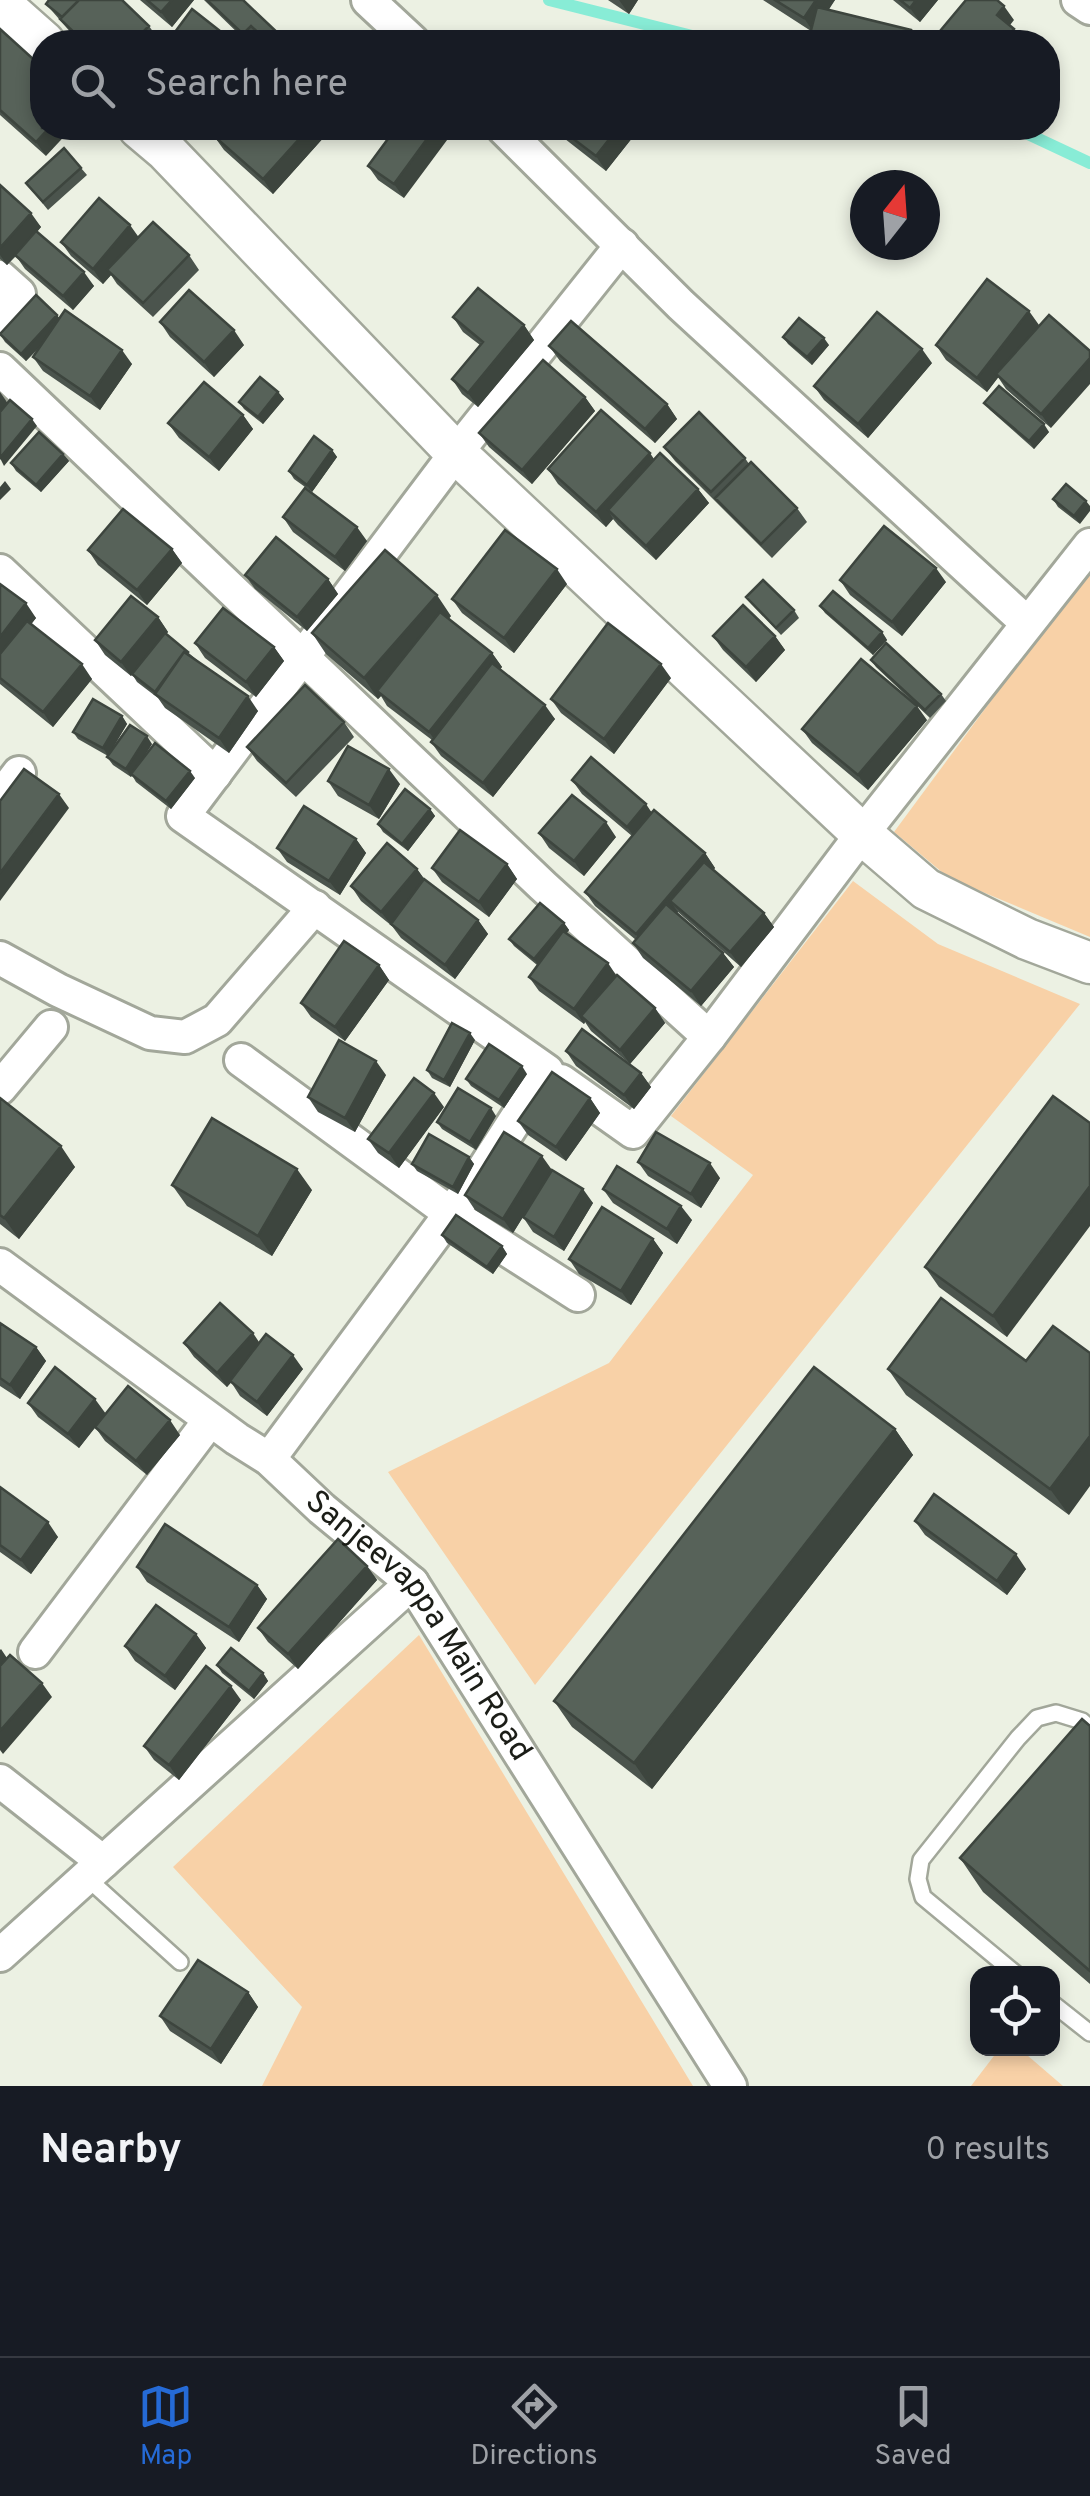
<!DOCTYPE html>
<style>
:root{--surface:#171b24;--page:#242831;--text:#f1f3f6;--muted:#9ea1a6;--line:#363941;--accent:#256ad6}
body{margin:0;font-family:Overpass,sans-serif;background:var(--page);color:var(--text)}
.controls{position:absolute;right:30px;bottom:30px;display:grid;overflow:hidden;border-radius:20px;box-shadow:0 5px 15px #0003}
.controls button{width:90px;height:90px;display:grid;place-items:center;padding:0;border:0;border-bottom:2px solid var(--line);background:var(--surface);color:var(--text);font:50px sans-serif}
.compass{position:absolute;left:850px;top:170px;width:90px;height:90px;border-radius:50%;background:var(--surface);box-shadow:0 5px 15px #0003;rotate:17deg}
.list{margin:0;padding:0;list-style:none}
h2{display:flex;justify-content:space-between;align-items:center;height:130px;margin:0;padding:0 40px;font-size:42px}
h2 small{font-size:32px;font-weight:400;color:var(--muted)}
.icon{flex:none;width:55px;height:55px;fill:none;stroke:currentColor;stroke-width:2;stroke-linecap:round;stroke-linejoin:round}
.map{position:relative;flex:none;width:1090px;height:2086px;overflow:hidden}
.search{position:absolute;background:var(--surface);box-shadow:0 5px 15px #0003;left:30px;right:30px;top:30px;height:110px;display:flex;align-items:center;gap:25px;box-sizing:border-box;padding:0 35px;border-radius:40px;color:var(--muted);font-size:38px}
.sheet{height:270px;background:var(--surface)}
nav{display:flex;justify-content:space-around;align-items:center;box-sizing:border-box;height:140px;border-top:2px solid var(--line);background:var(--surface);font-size:28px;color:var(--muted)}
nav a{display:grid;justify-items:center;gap:5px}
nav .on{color:var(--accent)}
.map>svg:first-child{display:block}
.green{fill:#f8d1a7}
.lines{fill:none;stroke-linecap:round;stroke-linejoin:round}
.stream{stroke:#88ecd6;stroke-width:12}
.service-casing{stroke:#a2a79a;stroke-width:20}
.minor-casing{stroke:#a2a79a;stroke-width:38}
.tertiary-casing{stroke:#a2a79a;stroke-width:45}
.service{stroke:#fff;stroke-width:15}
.minor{stroke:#fff;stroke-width:32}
.tertiary{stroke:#fff;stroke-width:40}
.wall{fill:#4b544d}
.shaded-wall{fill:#3d453e}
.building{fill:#576259;stroke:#3d453e;stroke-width:2.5}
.labels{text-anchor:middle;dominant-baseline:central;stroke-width:10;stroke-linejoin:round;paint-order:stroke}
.street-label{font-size:32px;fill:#1b1d17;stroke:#f9fff0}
</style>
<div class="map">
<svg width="1090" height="2086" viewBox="0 0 1090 2086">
<rect width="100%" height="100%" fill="#ecf1e3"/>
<path class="green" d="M1090 567V937L949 878 894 832Z
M853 881 938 944 1080 1004 535 1685 388 1472 609 1363 753 1175 671 1116Z
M419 1635 693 2086H262L302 2007 173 1867Z
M1000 2048 1020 2049 1063 2086H971Z"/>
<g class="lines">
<path class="stream" d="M549 0 716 42
M1015 128 1090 163"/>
<g class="service-casing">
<path id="service" d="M86 1877 180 1962
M1016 1974 923 1897 918 1879 921 1860 1018 1738 1037 1718 1056 1713 1082 1721 1090 1728
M1052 2003 1090 2033"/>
</g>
<g class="minor-casing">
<g id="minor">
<path d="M368 0 413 42"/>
<path d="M1078 0 1090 8"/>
<path d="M503 128 681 305 1027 623"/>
<path d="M0 277 19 294 0 316"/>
<path d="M0 369 543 886 709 1037 862 834 1090 545"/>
<path d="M0 571 215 774"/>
<path d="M0 798 19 773"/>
<path d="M0 958 58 990 150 1033 185 1037 217 1020 315 907"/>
<path d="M241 1060 450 1213 578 1295"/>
<path d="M561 1081 633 1132 709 1037"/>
<path d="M0 1088 51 1027"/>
<path id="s1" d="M0 1265 237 1439 269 1459 322 1509 412 1583 730 2086"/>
<path d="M269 1459 485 1167 547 1071 183 816 456 453 622 245"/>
<path d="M35 1652 210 1420"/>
<path d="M0 1781 103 1862"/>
<path d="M0 1955 412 1583"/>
</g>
</g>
<g class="tertiary-casing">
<path id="tertiary" d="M0 3 44 42
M139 128 165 150 456 453 862 834 926 889 1027 939 1090 963"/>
</g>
<use href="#service" class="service"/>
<use href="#minor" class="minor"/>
<use href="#tertiary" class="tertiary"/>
</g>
<path class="wall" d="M140 0H194L172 27Z
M204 0H243L286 42H263L261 41 259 42H247Z
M608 0H638L629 14Z
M763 0H835L811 31Z
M893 0H938L920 22Z
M46 4 149 26 159 40 157 42H79Z
M0 29 46 156 0 115Z
M222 128H319L325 136 273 194 224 150 214 136Z
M396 128 404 198 378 180 368 166Z
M551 128H640L606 171Z
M81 168 87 175 48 210 26 183Z
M0 185 41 227 37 232 94 286 73 310 25 269 16 256 7 265 0 259Z
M139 237 189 255 199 270 153 317 117 284 111 275 103 284 71 256 61 242Z
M57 315 59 318 132 364 100 410 43 371 33 357 41 346 26 361 5 342 0 334Z
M453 317 524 325 534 340 478 407 462 394 452 379 480 345 463 332Z
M160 322 244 345 214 377 170 337Z
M1039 325 1030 337 1051 428 1006 389 998 377 987 392 946 360 936 345Z
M783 337 829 345 812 365 788 344Z
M549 346 667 404 677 419 655 443 560 361Z
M932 363 868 438 824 400 814 386Z
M278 392 284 399 263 424 244 409 239 402Z
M585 397 595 411 532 484 489 447 479 433Z
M984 403 1049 432 1034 449 990 410Z
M243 415 253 429 219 471 179 438 168 423Z
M664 447 745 458 749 464 797 508 807 522 772 558 675 461Z
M332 450 337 457 312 492 294 479 289 471Z
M63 454 69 461 41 492 16 471 11 463Z
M654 460 698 489 709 503 656 560 618 525 613 519 606 527 558 484 548 469Z
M1066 484 1080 524 1058 507 1053 499Z
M283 517 367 541 345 571 293 532Z
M172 549 182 563 147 605 98 565 88 550Z
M245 575 328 579 338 594 307 631 255 589Z
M840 580 946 582 902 636 850 595Z
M0 584 36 618 31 624 92 679 53 727 0 684Z
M567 584 514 653 462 613 452 599Z
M746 597 794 610 799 618 781 635Z
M820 606 882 632 887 640 873 655 825 613Z
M451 616 448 619 492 653 502 667 500 669 555 719 493 797 441 756 431 742 432 740 387 706 381 696 378 699 326 654 312 633Z
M158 617 168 632 166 634 258 711 229 753 165 708 158 698 137 682 132 674 131 676 105 655 95 640Z
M713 636H775L785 650 756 682 723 650Z
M195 643 274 647 284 661 256 697 205 658Z
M871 660 941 694 946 701 930 718 876 667Z
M671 678 614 754 561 713 551 699Z
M122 716 127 724 108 756 78 739 73 732Z
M927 720 868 790 812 743 802 729Z
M344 722 354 737 296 797 257 761 247 747Z
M152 744 141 761 195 778 171 809 136 782 132 775 131 777 113 765 107 757Z
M572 780 652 812 705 853 715 868 713 870 764 913 774 927 741 967 678 912 676 913 723 953 734 967 701 1006 643 958 633 943 636 940 595 906 585 892 632 836 582 794Z
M328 781 400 784 379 819 338 796Z
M430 809 435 816 408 851 383 832 378 824Z
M539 833 616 837 584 876 549 848Z
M356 839 366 853 340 895 287 862 277 848Z
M507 864 517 879 489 917 442 882 432 868Z
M417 869 425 880 478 920 488 934 455 979 401 938 392 926 361 901 351 886Z
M564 923 569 930 566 934 655 1008 665 1023 630 1064 591 1031 585 1022 584 1024 539 991 529 977 537 965 514 946 509 939Z
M379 965 389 980 345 1041 311 1017 301 1003Z
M475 1040 450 1087 432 1078 427 1070Z
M566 1051 641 1073 651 1087 634 1109 576 1066Z
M527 1074 504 1108 471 1086 466 1079Z
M386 1075 355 1132 318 1112 308 1097Z
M0 1098 75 1167 19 1239 0 1224Z
M590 1098 600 1113 566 1161 528 1135 518 1121Z
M444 1107 399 1168 378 1153 368 1139Z
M496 1116 476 1150 442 1129 437 1122Z
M1090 1123 1007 1337 939 1287 925 1267Z
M469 1157 474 1164 458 1194 417 1171 412 1164Z
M638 1162 720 1178 701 1208 648 1176Z
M552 1170 593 1203 564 1251 533 1232 523 1217 531 1204 513 1233 475 1210 465 1195Z
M172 1185 312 1190 272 1256 187 1206Z
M603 1189 692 1220 677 1244 613 1203Z
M442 1235 502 1246 507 1254 493 1274 447 1243Z
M653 1239 663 1253 631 1305 579 1274 569 1259Z
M0 1323 36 1347 46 1361 20 1399 0 1386Z
M184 1343H260L303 1369 267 1416 240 1396 231 1382 227 1387 194 1357Z
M1026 1361 1069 1515 906 1395 888 1369Z
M28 1403 105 1413 180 1435 147 1475 105 1441 95 1427 79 1448 38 1417Z
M895 1429 913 1455 652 1789 572 1727 554 1701Z
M0 1487 58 1537 31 1574 0 1552Z
M915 1521 1026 1569 1007 1595 925 1535Z
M367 1566 377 1580 298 1669 268 1642 258 1628Z
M137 1567 257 1585 267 1599 239 1642 147 1582Z
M196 1634 206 1648 175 1690 135 1661 125 1646Z
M217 1665 263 1673 268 1681 254 1699 222 1673Z
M241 1700 179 1780 154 1760 144 1746Z
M1090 1726V1984L983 1892 960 1858Z
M248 1992 258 2007 221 2064 170 2031 160 2016Z"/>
<path class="shaded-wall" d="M172 0H194L172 27 161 12Z
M619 0H638L629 14Z
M816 0H835L814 33 804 18Z
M916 0H938L920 22 910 8Z
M1004 6 1014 20 1007 29 997 15Z
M1014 29 1023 42H1003Z
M911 30 920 42H908Z
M49 128H72L46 156 36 142Z
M309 128H319L325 136 273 194 263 179Z
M435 128H456L404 198 394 184Z
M618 128H640L606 171 596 156Z
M31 213 41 227 7 265 0 255V248Z
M130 225 140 239 107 270 111 275 103 284 93 269Z
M84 272 94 286 73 310 63 296Z
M1029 311 1039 325 987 392 977 378Z
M57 315 62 322 26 361 21 354Z
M524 325 534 340 478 407 468 393Z
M234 330 244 345 214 377 204 362Z
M824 338 829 345 812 365 807 357Z
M922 349 932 363 868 438 858 424Z
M122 350 132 364 100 410 90 396Z
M1090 358V384L1051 428 1041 414Z
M0 392 9 405 0 415Z
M278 392 284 399 263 424 258 417Z
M585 397 595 411 532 484 522 470Z
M667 404 677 419 655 443 645 429Z
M243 415 253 429 219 471 209 457Z
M32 419 37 426 4 466 0 458Z
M1044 424 1049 432 1034 449 1029 441Z
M332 450 337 457 312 492 307 485Z
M650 453 660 468 608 510 613 519 606 527 596 512Z
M63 454 69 461 41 492 36 485Z
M5 481 11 489 0 500V487Z
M698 489 709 503 656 560 646 546Z
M1086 501 1090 506V511L1080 524 1074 516Z
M357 527 367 541 345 571 335 557Z
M172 549 182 563 147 605 137 590Z
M936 568 946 582 902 636 892 622Z
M557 569 567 584 514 653 504 638Z
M328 579 338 594 307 631 297 617Z
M437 595 451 616 382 695 377 691 381 696 378 699 364 678Z
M26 603 36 618 0 665V637Z
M158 617 168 632 131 676 121 662Z
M882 632 887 640 873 655 868 648Z
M775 636 785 650 756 682 746 667Z
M274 647 284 661 256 697 246 682Z
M492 653 502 667 439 746 429 732Z
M82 664 92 679 53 727 43 712Z
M661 664 671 678 614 754 604 739Z
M248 696 258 711 229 753 219 738Z
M545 705 555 719 493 797 483 783Z
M917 706 927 720 868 790 858 775Z
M122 716 127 724 108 756 103 748Z
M147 736 152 744 131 777 126 769Z
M389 769 400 784 379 819 369 805Z
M190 771 195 778 171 809 166 801Z
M59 794 69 808 0 901V873Z
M646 804 656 819 637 841 627 827Z
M430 809 435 816 408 851 402 844Z
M606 822 616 837 584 876 574 861Z
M356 839 366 853 340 895 329 881Z
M705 853 715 868 680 909 670 901 678 912 646 949 636 934Z
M507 864 517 879 489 917 479 902Z
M417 869 427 883 392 926 381 912Z
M764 913 774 927 741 967 730 952Z
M478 920 488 934 455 979 445 965Z
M564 923 569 930 539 967 534 959Z
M723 953 734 967 701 1006 691 991Z
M608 963 618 978 581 1016 585 1022 584 1024 574 1009Z
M379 965 389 980 345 1041 335 1027Z
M655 1008 665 1023 630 1064 620 1050Z
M470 1033 475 1040 450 1087 444 1080Z
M376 1061 386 1075 355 1132 345 1118Z
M522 1066 527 1074 504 1108 499 1100Z
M641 1073 651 1087 634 1109 624 1095Z
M434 1093 444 1107 399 1168 389 1153Z
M590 1098 600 1113 566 1161 556 1147Z
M491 1108 496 1116 476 1150 470 1142Z
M61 1146 75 1167 19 1239 4 1218Z
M542 1156 552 1170 513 1233 503 1219Z
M469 1157 474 1164 458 1194 453 1187Z
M710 1163 720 1178 701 1208 691 1194Z
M297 1169 312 1190 272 1256 258 1236Z
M1090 1186V1226L1007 1337 993 1316Z
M583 1189 593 1203 564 1251 554 1237Z
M681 1206 692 1220 677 1244 667 1229Z
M653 1239 663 1253 631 1305 621 1291Z
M502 1246 507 1254 493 1274 487 1267Z
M253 1333 263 1348 227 1387 217 1373Z
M36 1347 46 1361 20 1399 10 1385Z
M293 1355 303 1369 267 1416 257 1402Z
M95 1399 106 1414 79 1448 68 1434Z
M170 1420 180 1435 147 1475 136 1461Z
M895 1429 913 1455 652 1789 634 1763Z
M1090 1436V1486L1069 1515 1050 1489Z
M48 1522 58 1537 31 1574 21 1560Z
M1016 1554 1026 1569 1007 1595 997 1581Z
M367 1566 377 1580 298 1669 288 1654Z
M257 1585 267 1599 239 1642 229 1627Z
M196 1634 206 1648 175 1690 165 1676Z
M1 1649 11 1664 0 1677V1650Z
M263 1673 268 1681 254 1699 249 1691Z
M42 1683 52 1697 3 1754 0 1750V1731Z
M231 1686 241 1700 179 1780 169 1765Z
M248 1992 258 2007 221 2064 211 2049Z"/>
<path class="building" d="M49 0H79L62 17 46 4Z
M79 0H122L149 26 133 42H84L60 19Z
M147 0H172L161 12Z
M207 0H243L283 38 278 42H268L251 26 243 34Z
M775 0H816L804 18Z
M900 0H916L910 8Z
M966 0H997L1004 6 997 15 1014 29 1003 42H941L935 37Z
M817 7 911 30 908 42H808Z
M192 9 234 42H188L175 32Z
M0 29 42 67V128H49L36 142 0 110Z
M222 128H309L263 179 214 136Z
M396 128H435L394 184 368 166Z
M559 128H618L596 156Z
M64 148 81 168 43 202 26 183Z
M0 185 31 213 0 248Z
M99 198 130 225 93 269 61 242Z
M153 222 189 255 143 303 107 270Z
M36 231 84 272 63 296 15 255Z
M987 279 1029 311 977 378 936 345Z
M478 288 524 325 468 393 452 379 483 342 453 317Z
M189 290 234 330 204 362 160 322Z
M36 295 57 315 21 354 0 334Z
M65 310 122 350 90 396 33 357Z
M877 312 922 349 858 424 814 386Z
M1049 315 1090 351V358L1041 414 996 374Z
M799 318 824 338 807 357 783 337Z
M571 321 667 404 645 429 549 346Z
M543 360 585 397 522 470 479 433Z
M260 377 278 392 258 417 239 402Z
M204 382 243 415 209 457 168 423Z
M999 386 1044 424 1029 441 984 403Z
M10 400 32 419 0 458V412Z
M601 410 650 453 596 512 548 469Z
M699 412 745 458 711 492 664 447Z
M39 432 63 454 36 485 11 463Z
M314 436 332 450 307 485 289 471Z
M660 453 698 489 646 546 608 510Z
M751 462 797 508 761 544 715 498Z
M1066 484 1086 501 1074 516 1053 499Z
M305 488 357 527 335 557 283 517Z
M123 509 172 549 137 590 88 550Z
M884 526 936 568 892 622 840 580Z
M505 530 557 569 504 638 452 599Z
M276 537 328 579 297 617 245 575Z
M385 550 437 595 364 678 312 633Z
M763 580 794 610 776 628 746 597Z
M0 584 26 603 0 637Z
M833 591 882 632 868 648 820 606Z
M131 596 158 617 121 662 95 640Z
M743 605 775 636 746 667 713 636Z
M223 608 274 647 246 682 195 643Z
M440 612 492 653 429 732 377 691Z
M27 621 82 664 43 712 0 678V654Z
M608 623 661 664 604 739 551 699Z
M165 633 188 652 187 653 184 652 155 692 132 674Z
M886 643 941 694 925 710 871 660Z
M184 652 248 696 219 738 155 694Z
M861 659 917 706 858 775 802 729Z
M492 663 545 705 483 783 431 742Z
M305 685 344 722 286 783 247 747Z
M93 699 122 716 103 748 73 732Z
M130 725 147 736 126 769 107 757Z
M155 743 190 771 166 801 131 774Z
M348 746 389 769 369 805 328 781Z
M591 757 646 804 627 827 572 780Z
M24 769 59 794 0 873V801Z
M405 789 430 809 402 844 378 824Z
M572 795 606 822 574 861 539 833Z
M304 806 356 839 329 881 277 848Z
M654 810 705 853 636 934 585 892Z
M460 830 507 864 479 902 432 868Z
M387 843 417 869 381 912 351 886Z
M704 862 764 913 730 952 670 901Z
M424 879 478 920 445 965 391 924Z
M540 903 564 923 534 959 509 939Z
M666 904 723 953 691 991 633 943Z
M563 931 608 963 574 1009 529 977Z
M344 941 379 965 335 1027 301 1003Z
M617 975 655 1008 620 1050 581 1016Z
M452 1023 470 1033 444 1080 427 1070Z
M582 1029 641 1073 624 1095 566 1051Z
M339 1040 376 1061 345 1118 308 1097Z
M489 1044 522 1066 499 1100 466 1079Z
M552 1072 590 1098 556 1147 518 1121Z
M414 1078 434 1093 389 1153 368 1139Z
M458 1088 491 1108 470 1142 437 1122Z
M1053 1096 1090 1123V1186L993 1316 925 1267Z
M0 1098 61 1146 4 1218 0 1215Z
M212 1118 297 1169 258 1236 172 1185Z
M504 1132 542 1156 503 1219 465 1195Z
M656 1132 710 1163 691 1194 638 1162Z
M429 1134 469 1157 453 1187 412 1164Z
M617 1166 681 1206 667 1229 603 1189Z
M552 1170 583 1189 554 1237 523 1217Z
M602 1207 653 1239 621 1291 569 1259Z
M456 1215 502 1246 487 1267 442 1235Z
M941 1298 1026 1361 1053 1326 1090 1353V1436L1050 1489 888 1369Z
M220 1303 253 1333 217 1373 184 1343Z
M0 1323 36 1347 10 1385 0 1378Z
M266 1334 293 1355 257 1402 230 1381Z
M55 1367 95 1399 68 1434 28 1403Z
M814 1367 895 1429 634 1763 554 1701Z
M128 1386 170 1420 136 1461 95 1427Z
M0 1487 48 1522 21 1560 0 1545Z
M934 1494 1016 1554 997 1581 915 1521Z
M165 1524 257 1585 229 1627 137 1567Z
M338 1539 367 1566 288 1654 258 1628Z
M156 1605 196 1634 165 1676 125 1646Z
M231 1648 263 1673 249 1691 217 1665Z
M10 1655 42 1683 0 1731V1666Z
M206 1666 231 1686 169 1765 144 1746Z
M1082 1719 1090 1726V1971L960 1858Z
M198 1960 248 1992 211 2049 160 2016Z"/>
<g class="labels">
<g class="street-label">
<text stroke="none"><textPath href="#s1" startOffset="558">Sanjeevappa Main Road</textPath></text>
</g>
</g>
</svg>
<div class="controls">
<button><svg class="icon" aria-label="locate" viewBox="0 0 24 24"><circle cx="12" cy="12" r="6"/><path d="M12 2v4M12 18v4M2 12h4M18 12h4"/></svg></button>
</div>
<svg class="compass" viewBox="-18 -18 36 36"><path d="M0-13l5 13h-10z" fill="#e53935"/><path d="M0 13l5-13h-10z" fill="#9ea1a6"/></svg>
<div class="search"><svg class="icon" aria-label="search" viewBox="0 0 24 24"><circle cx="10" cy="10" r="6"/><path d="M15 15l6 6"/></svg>Search here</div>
</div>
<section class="sheet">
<h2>Nearby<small>0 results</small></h2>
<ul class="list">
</ul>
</section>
<nav>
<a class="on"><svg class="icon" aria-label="map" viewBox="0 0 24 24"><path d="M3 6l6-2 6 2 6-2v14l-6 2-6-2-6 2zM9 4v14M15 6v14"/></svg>Map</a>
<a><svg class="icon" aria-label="directions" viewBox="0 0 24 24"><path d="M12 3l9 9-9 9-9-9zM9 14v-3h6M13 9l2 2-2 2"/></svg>Directions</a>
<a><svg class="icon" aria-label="saved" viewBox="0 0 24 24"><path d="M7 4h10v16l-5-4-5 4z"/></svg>Saved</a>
</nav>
